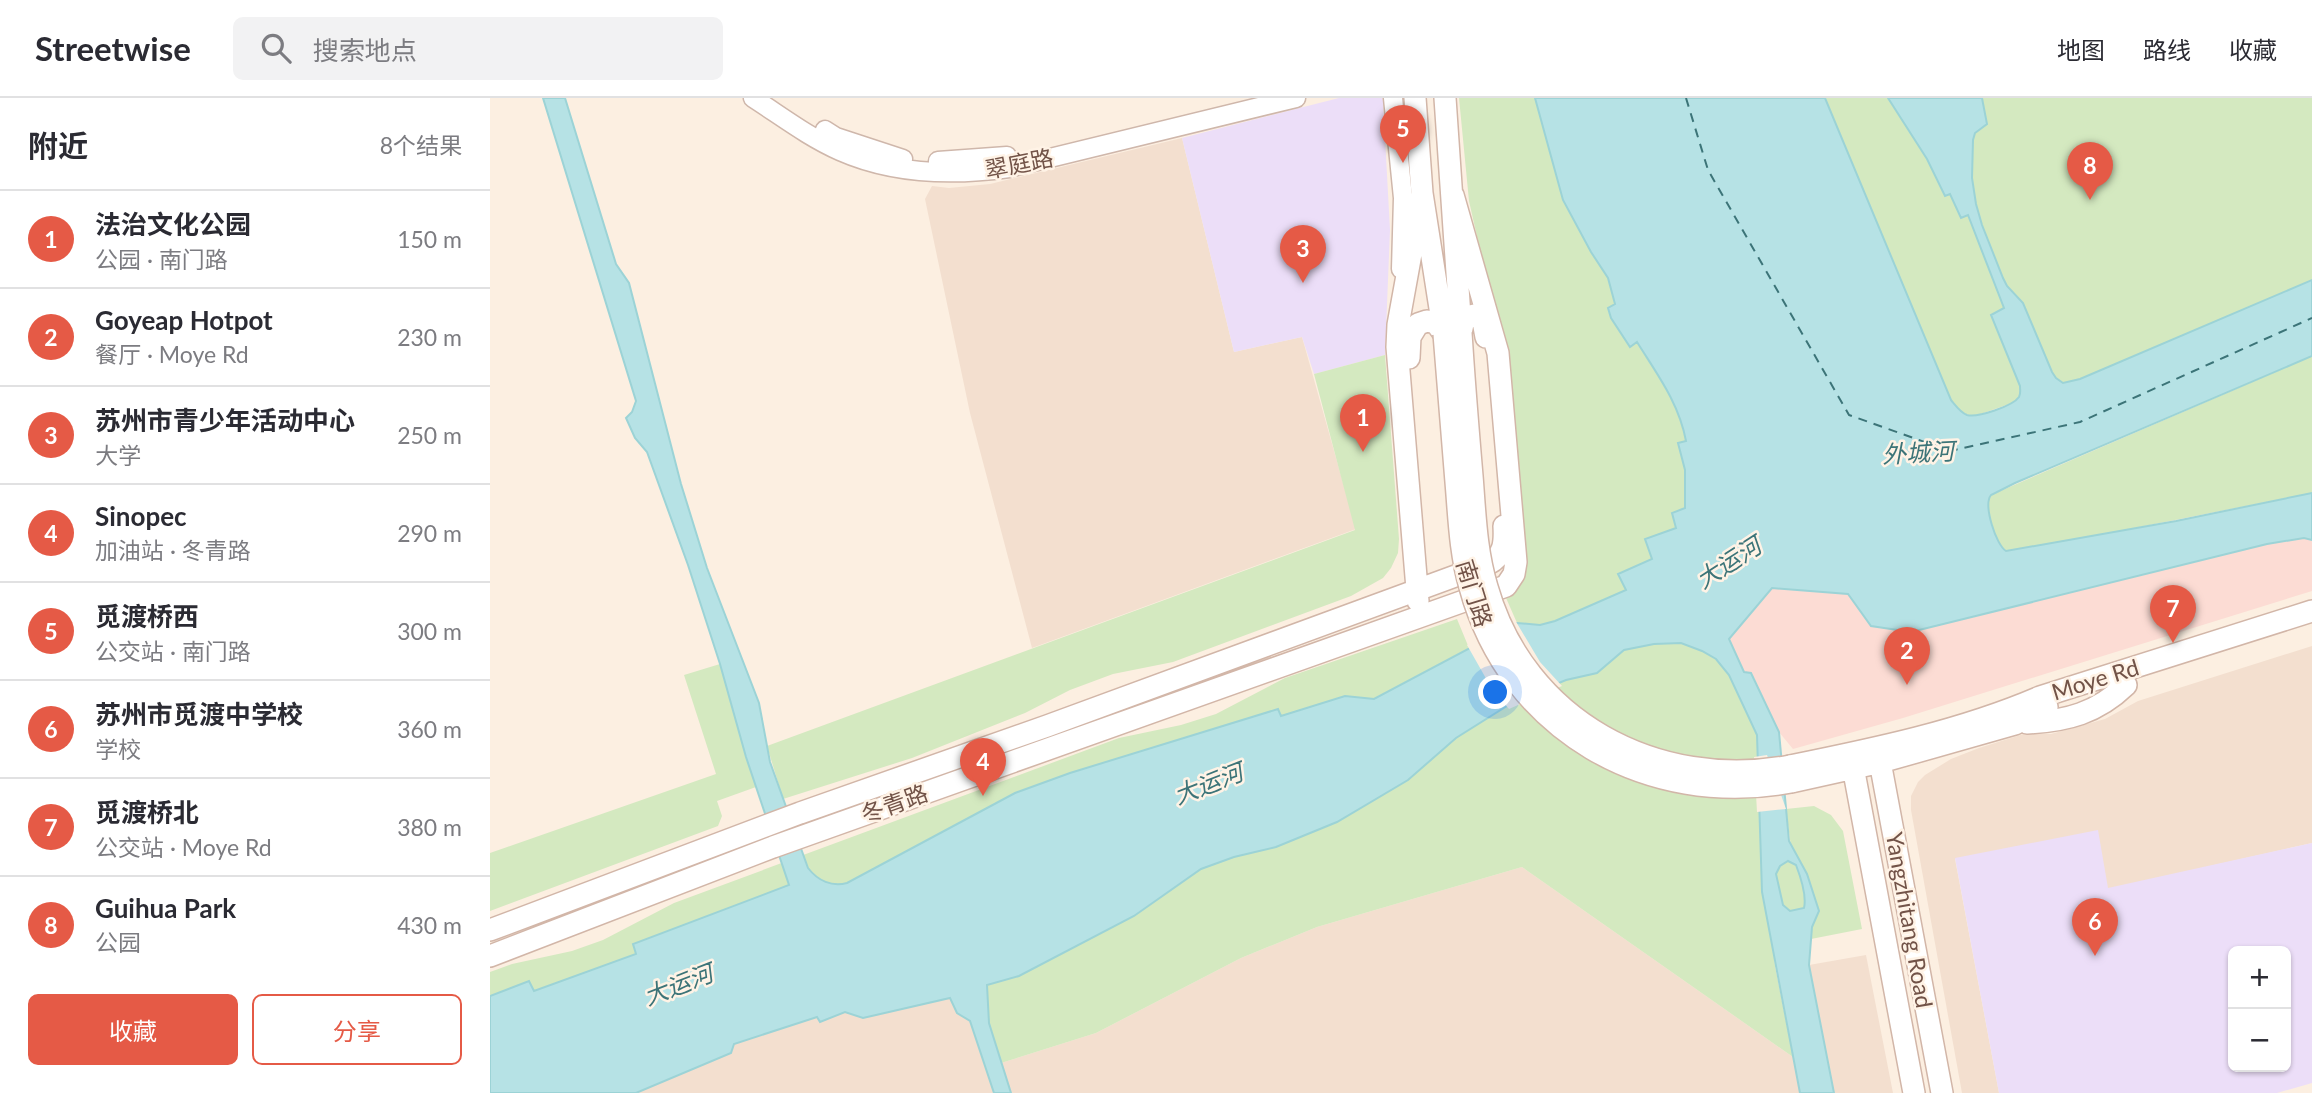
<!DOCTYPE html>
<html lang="zh">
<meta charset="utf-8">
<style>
:root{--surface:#fff;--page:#f2f2f3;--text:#2b2b33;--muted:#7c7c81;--line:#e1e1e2;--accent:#e55a46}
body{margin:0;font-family:Lato,"Noto Sans SC",sans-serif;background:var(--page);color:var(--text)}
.controls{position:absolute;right:21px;bottom:21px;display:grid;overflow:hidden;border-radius:10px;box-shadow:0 2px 5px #0004}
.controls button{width:63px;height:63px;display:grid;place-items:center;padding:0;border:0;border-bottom:2px solid var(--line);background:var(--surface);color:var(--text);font:35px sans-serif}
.you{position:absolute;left:1006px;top:595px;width:24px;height:24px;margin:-18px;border:5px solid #fff;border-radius:50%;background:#1a73e8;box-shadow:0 0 0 10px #1a73e833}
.badge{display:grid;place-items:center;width:46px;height:46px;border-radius:50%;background:var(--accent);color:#fff;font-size:23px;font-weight:700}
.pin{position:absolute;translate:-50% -58px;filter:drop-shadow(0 2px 4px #0008)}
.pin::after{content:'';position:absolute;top:37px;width:24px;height:21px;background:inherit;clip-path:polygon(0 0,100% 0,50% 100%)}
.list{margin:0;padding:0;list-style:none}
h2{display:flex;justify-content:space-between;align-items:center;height:91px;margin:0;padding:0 28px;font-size:30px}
h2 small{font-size:23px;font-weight:400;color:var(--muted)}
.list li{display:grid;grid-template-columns:46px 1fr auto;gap:21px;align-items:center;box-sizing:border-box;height:98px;padding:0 28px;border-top:2px solid var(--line)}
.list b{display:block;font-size:26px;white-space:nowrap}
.list p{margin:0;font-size:23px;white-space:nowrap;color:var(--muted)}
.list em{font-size:23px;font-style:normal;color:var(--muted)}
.actions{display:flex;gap:14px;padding:21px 28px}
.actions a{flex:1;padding:16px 0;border:2px solid var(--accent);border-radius:10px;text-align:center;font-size:24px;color:var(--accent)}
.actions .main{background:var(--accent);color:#fff}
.icon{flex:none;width:38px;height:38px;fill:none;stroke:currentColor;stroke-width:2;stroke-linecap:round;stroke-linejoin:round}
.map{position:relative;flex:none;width:1822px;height:995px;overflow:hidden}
header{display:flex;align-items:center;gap:42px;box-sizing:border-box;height:98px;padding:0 35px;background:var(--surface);border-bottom:2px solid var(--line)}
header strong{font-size:33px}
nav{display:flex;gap:38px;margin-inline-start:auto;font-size:24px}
.search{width:490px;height:63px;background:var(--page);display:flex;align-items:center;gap:18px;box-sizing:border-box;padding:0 24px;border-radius:10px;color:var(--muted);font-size:26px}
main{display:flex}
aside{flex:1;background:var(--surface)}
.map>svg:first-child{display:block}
.residential{fill:#f3dfcf}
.commercial{fill:#fcdcd4}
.education{fill:#ecdef8;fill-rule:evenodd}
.green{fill:#d4e9c0}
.water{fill:#b6e2e5;stroke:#9cd3d6;stroke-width:2;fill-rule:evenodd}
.pier{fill:#fcefe1}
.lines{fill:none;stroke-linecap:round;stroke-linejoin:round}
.ferry{stroke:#3c7478;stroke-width:2;stroke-dasharray:9 7;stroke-linecap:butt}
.tertiary-casing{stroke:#cfb7ab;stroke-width:21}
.secondary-casing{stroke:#d2b6a8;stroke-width:24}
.tertiary{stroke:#fff;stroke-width:18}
.secondary{stroke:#fff;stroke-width:21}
.secondary-bridge-casing{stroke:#d2b6a8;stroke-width:24;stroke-linecap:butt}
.secondary-bridge{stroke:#fff;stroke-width:21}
.labels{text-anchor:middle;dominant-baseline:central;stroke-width:5;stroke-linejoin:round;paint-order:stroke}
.street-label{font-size:23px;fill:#725348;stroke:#fff3e6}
.water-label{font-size:24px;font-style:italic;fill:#3c7478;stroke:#fff3e6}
</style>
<header>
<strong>Streetwise</strong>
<div class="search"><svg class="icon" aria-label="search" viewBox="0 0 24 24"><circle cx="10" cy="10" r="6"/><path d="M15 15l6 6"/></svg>搜索地点</div>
<nav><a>地图</a><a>路线</a><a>收藏</a></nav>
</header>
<main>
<aside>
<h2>附近<small>8个结果</small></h2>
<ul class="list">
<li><span class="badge">1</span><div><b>法治文化公园</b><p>公园 · 南门路</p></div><em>150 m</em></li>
<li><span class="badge">2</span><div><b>Goyeap Hotpot</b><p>餐厅 · Moye Rd</p></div><em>230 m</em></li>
<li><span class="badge">3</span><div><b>苏州市青少年活动中心</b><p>大学</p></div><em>250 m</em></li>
<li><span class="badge">4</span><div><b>Sinopec</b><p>加油站 · 冬青路</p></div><em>290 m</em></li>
<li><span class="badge">5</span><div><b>觅渡桥西</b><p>公交站 · 南门路</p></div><em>300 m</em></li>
<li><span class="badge">6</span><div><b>苏州市觅渡中学校</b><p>学校</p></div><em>360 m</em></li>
<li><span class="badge">7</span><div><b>觅渡桥北</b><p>公交站 · Moye Rd</p></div><em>380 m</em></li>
<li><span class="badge">8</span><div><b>Guihua Park</b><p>公园</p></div><em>430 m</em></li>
</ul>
<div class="actions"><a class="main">收藏</a><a>分享</a></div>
</aside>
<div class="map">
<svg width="1822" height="995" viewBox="0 0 1822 995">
<rect width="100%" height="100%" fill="#fcefe1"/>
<path class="residential" d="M692 40 744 254 812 239 866 431 542 550 480 315 435 101 442 88 459 90 500 86Z
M1822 548V745L1618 791 1465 761 1509 995H1472L1421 712V698L1428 684 1435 677 1461 661 1489 650 1537 635 1561 636 1615 621 1648 603Z
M1032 769 1303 959 1310 995H521L511 965 606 935 751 860 827 829Z
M1376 857 1403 995H1344L1319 867Z
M460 899 467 915 480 923 504 995H146L241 955 244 946 327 919 330 924 355 914 373 920Z"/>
<path class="commercial" d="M1814 440 1822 442V493L1413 620 1303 651 1289 634 1262 575 1254 574 1239 541 1282 490 1358 496 1381 528 1481 520 1569 496 1777 446Z"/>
<path class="education" d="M849 0H892L893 3 900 132 895 257 824 276 812 239 744 254 692 40Z
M1608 732 1618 790 1822 745V985L1787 995H1509L1465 760ZM1743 853H1796V969H1743Z"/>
<path class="green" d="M969 0H1045L1073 102 1101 154 1118 180 1141 249 1146 243 1185 304 1196 343 1188 345 1195 372V410L1187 430 1136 492 1065 523 1050 527 1027 525 1013 493 1024 489 1005 218 979 103Z
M1335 0H1822V182L1590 281 1488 317C1475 319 1468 312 1461 302Z
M895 257 909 441 908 455 901 470 893 480 861 498 683 564 623 576 580 592 535 615 422 660 293 701 277 648 865 432 824 276Z
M1822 258V395L1543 450 1516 453C1506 446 1493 407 1501 397Z
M967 521 979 550 883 601 855 598 791 618 788 611 580 675 525 695 357 785 350 787 299 788 144 846 147 856 44 893 39 883 0 898V874L22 866 82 853 113 842 184 805 629 640 691 627 726 616 795 580Z
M1191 545 1212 553 1226 561 1239 577 1267 637 1270 714 1285 868 1303 959 1032 769 827 829 751 860 606 935 511 965 499 925 497 887 529 878 644 818 711 771 744 759 918 682 966 640 1025 603 1076 582 1107 575 1134 552 1164 546Z
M230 566 266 689 227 703 232 718 228 728 0 813V755L226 676 194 577Z
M1324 708 1341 717 1353 733 1372 831 1321 841 1322 829 1328 813 1286 817 1280 761 1301 749 1296 711Z"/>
<path class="water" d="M53 0H75L126 166 139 185 191 386 217 470 269 605 280 664 318 770C328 783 342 789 357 785L525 695 580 675 788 611 791 618 855 598 884 601 1027 525 1050 527 1065 523 1136 492 1128 476 1162 461 1155 441 1186 430 1182 415 1195 410V372L1188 345 1196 343C1189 305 1167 276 1147 244L1140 249 1121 220 1118 210 1125 206 1118 180 1101 154 1073 102 1045 0H1335L1461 302C1466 308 1470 314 1477 317 1487 320 1523 308 1529 299 1531 295 1530 293 1530 288L1501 217 1514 210 1478 117 1471 120 1460 96 1455 98 1437 61 1398 0H1492L1497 26 1485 35 1483 42 1482 80 1486 106 1492 127 1513 180 1517 188 1533 205 1562 274 1566 280 1573 285 1590 281 1822 182V258L1525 385 1501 397C1493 407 1506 447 1516 453L1686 423 1822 395V442L1814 440 1777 446 1421 534 1381 528 1358 496 1282 490 1239 541 1254 574 1261 575 1289 634 1299 743 1317 776 1329 813 1322 829 1319 867 1344 995H1310L1272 794 1267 637 1239 577 1226 561 1212 553 1191 545 1164 546 1134 552 1107 575 1076 582 1025 603 966 640 918 682 847 724 786 749 744 759 711 771 644 818 529 878 497 887 499 925 521 995H504L480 923 467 915 460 900 373 920 355 914 330 924 327 919 244 946 241 955 146 995H0V898L39 883 44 893 146 856 143 846 299 787 256 659 230 566 198 467 157 354 145 340 136 320 142 314 146 303ZM1298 763 1306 767C1311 780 1317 797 1314 810L1300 813 1293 807 1286 776 1290 768Z"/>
<path class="pier" d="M1025 522 1050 564 1072 588 1019 611 1002 591 977 547Z
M1277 657 1296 711 1267 714 1264 659Z"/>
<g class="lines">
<path class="ferry" d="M1196 0 1218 72 1359 317 1460 353 1590 324 1822 220"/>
<g class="tertiary-casing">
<path id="tertiary" d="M263 0C291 18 320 40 350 53 404 77 462 78 519 70L806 0
M903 0 913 100 911 171
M335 32 346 39 413 61
M448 63 517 58"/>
</g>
<g class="secondary-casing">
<path id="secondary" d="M925 0 932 95 954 236
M955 0 971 233
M971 235 974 221 984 217 993 223 996 239
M919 260 920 239 928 226 937 223 946 225 954 236
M928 503 907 249 908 227 932 95
M1537 625C1577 623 1607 615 1636 587
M1388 653 1452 995
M1361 658 1424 995
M1300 668C1384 651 1471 633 1550 599L1822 513
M1301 684 1391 664 1525 626 1557 609
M0 832 310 715 557 628 998 466C1014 458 1015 445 1014 428
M0 858 283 749 1016 488 1024 476 1026 464 1008 255 963 97"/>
</g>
<use href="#tertiary" class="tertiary"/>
<use href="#secondary" class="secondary"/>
<g class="secondary-bridge-casing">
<path id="secondary-bridge" d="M971 235C974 283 978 331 982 378 985 415 986 453 997 489 1035 623 1167 693 1300 668
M954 236C958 285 962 335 966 384 969 419 970 455 980 489 1019 633 1158 711 1301 684"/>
</g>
<use href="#secondary-bridge" class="secondary-bridge"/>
</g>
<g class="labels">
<g class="street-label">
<text transform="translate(529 65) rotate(-11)">翠庭路</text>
<text transform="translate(985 495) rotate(73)">南门路</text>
<text transform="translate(1605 581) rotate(-17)">Moye Rd</text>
<text transform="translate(404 705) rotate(-20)">冬青路</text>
<text transform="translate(1420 822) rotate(80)">Yangzhitang Road</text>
</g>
<g class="water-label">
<text transform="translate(1428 354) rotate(-3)">外城河</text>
<text transform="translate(1238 464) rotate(-33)">大运河</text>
<text transform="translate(718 685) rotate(-21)">大运河</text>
<text transform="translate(188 886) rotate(-21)">大运河</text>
</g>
</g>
</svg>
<div class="controls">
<button>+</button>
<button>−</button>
</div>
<div class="you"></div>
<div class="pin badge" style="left:873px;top:354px">1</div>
<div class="pin badge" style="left:1417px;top:587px">2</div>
<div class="pin badge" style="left:813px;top:185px">3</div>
<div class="pin badge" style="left:493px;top:698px">4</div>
<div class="pin badge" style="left:913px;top:65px">5</div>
<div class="pin badge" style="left:1605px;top:858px">6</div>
<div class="pin badge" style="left:1683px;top:545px">7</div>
<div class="pin badge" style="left:1600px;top:102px">8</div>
</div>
</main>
